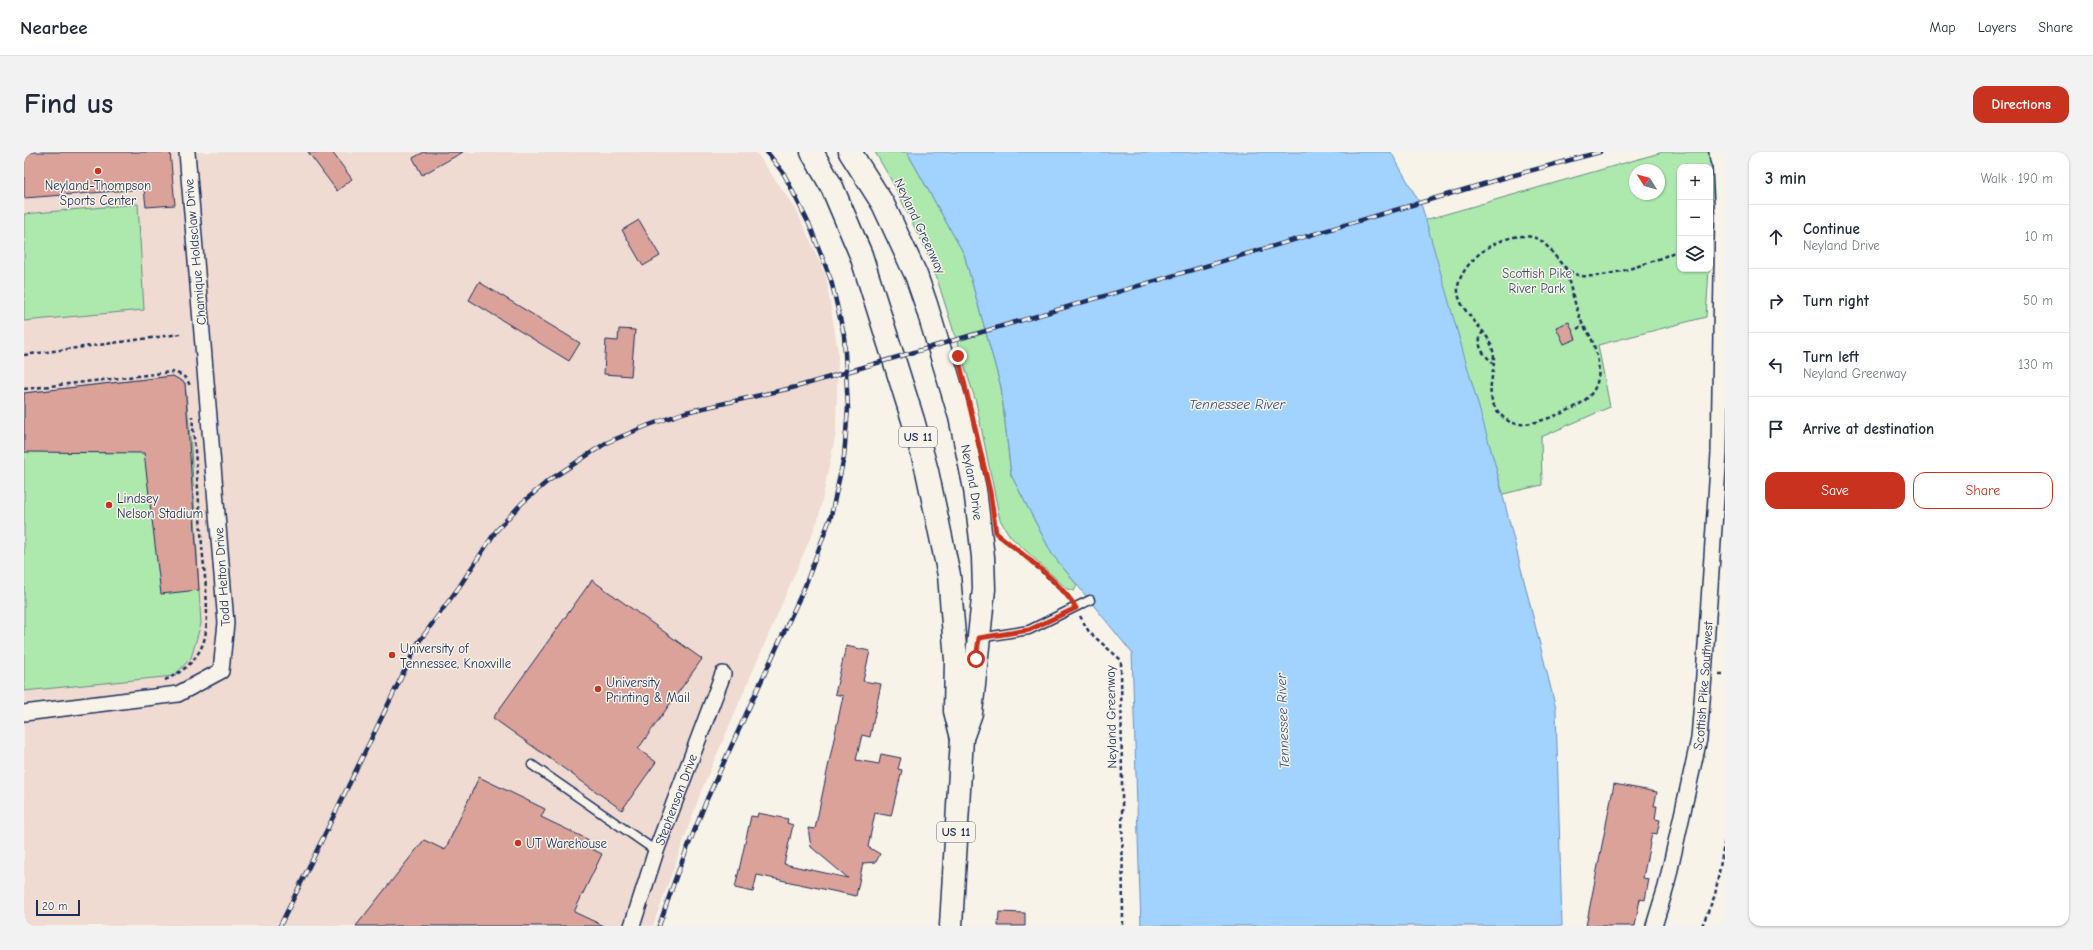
<!DOCTYPE html>
<meta charset="utf-8">
<style>
:root{--surface:#fff;--page:#f2f2f3;--text:#1f2937;--muted:#747a83;--line:#e0e1e3;--accent:#c8321e}
body{margin:0;font-family:"Comic Neue",sans-serif;background:var(--page);color:var(--text)}
.controls{position:absolute;right:12px;top:12px;display:grid;overflow:hidden;border-radius:8px;box-shadow:0 1px 3px #0004}
.controls button{width:36px;height:36px;display:grid;place-items:center;padding:0;border:0;border-bottom:1px solid var(--line);background:var(--surface);color:var(--text);font:20px sans-serif}
.compass{position:absolute;left:1605px;top:12px;width:36px;height:36px;border-radius:50%;background:var(--surface);box-shadow:0 1px 3px #0004;rotate:307deg}
.scale{position:absolute;left:12px;bottom:10px;width:44px;box-sizing:border-box;padding-left:4px;border:2px solid #1b2f5e;border-top:0;font-size:11px;line-height:14px;white-space:nowrap;color:#1b2f5e;-webkit-text-stroke:3px #f7f3e8;paint-order:stroke}
.stop{position:absolute;width:12px;height:12px;margin:-9px;border:3px solid #c8321e;border-radius:50%;background:#fff}
.stop.end{background:#c8321e;border-color:#fff;box-shadow:0 1px 4px #0008}
.list{margin:0;padding:0;list-style:none}
h2{display:flex;justify-content:space-between;align-items:center;height:52px;margin:0;padding:0 16px;font-size:17px}
h2 small{font-size:13px;font-weight:400;color:var(--muted)}
.list li{display:grid;grid-template-columns:26px 1fr auto;gap:12px;align-items:center;box-sizing:border-box;height:64px;padding:0 16px;border-top:1px solid var(--line)}
.list b{display:block;font-size:15px;white-space:nowrap}
.list p{margin:0;font-size:13px;white-space:nowrap;color:var(--muted)}
.list em{font-size:13px;font-style:normal;color:var(--muted)}
.actions{display:flex;gap:8px;padding:12px 16px}
.actions a{flex:1;padding:9px 0;border:1px solid var(--accent);border-radius:12px;text-align:center;font-size:14px;color:var(--accent)}
.actions .main{background:var(--accent);color:#fff}
.icon{flex:none;width:22px;height:22px;fill:none;stroke:currentColor;stroke-width:2;stroke-linecap:round;stroke-linejoin:round}
.map{position:relative;flex:none;width:1701px;height:774px;overflow:hidden;border-radius:12px}
header{display:flex;align-items:center;gap:24px;box-sizing:border-box;height:56px;padding:0 20px;background:var(--surface);border-bottom:1px solid var(--line)}
header strong{font-size:19px}
nav{display:flex;gap:22px;margin-inline-start:auto;font-size:14px}
.intro{display:flex;align-items:center;justify-content:space-between;box-sizing:border-box;height:96px;padding:0 24px}
h1{margin:0;font-size:28px}
.button{padding:10px 18px;border-radius:12px;background:var(--accent);color:#fff;font-size:14px;font-weight:700}
main{display:flex;gap:24px;padding:0 24px}
aside{flex:1;background:var(--surface);border-radius:12px;box-shadow:0 1px 3px #0004}
.map>svg:first-child{display:block}
.built{fill:#efdbd1}
.green{fill:#ade8ad;stroke:#648c86;fill-rule:evenodd}
.water{fill:#a2d2fe;stroke:#6c91be}
.building{fill:#dba29a;stroke:#1b2f5e}
.lines{fill:none;stroke-linecap:round;stroke-linejoin:round}
.service-casing{stroke:#1b2f5e;stroke-width:11}
.minor-casing{stroke:#1b2f5e;stroke-width:18}
.tertiary-casing{stroke:#1b2f5e;stroke-width:22}
.primary-casing{stroke:#1b2f5e;stroke-width:25}
.path{stroke:#1b2f5e;stroke-width:2.5;stroke-dasharray:4 3;stroke-linecap:butt}
.service{stroke:#f7f3e8;stroke-width:8}
.minor{stroke:#f7f3e8;stroke-width:15}
.tertiary{stroke:#f7f3e8;stroke-width:19}
.primary{stroke:#f7f3e8;stroke-width:22}
.rail-casing{stroke:#1b2f5e;stroke-width:4.5}
.rail{stroke:#f7f3e8;stroke-width:3;stroke-dasharray:9;stroke-linecap:butt}
.route{stroke:#c8321e;stroke-width:5}
.poi-dot{fill:#c8321e;stroke:#f7f3e8;stroke-width:1.5}
.labels{text-anchor:middle;dominant-baseline:central;stroke-width:3;stroke-linejoin:round;paint-order:stroke}
.shield{fill:#f7f3e8;stroke:#5d6a87;stroke-width:1}
.shield-label{font-size:12px;font-weight:bold;fill:#1b2f5e}
.poi-label{font-size:13px;fill:#1b2f5e;stroke:#f7f3e8;text-anchor:start}
.street-label{font-size:13px;fill:#1b2f5e;stroke:#f7f3e8}
.park-label{font-size:13px;fill:#38546e;stroke:#f7f3e8}
.water-label{font-size:14px;font-style:italic;fill:#36507e;stroke:#f7f3e8}
</style>
<header>
<strong>Nearbee</strong>
<nav><a>Map</a><a>Layers</a><a>Share</a></nav>
</header>
<div class="intro"><h1>Find us</h1><a class="button">Directions</a></div>
<main>
<div class="map">
<svg width="1701" height="774" viewBox="0 0 1701 774">
<rect width="100%" height="100%" fill="#f7f3e8"/>
<filter id="ink" filterUnits="userSpaceOnUse"><feTurbulence type="fractalNoise" baseFrequency=".025" numOctaves="2"/><feDisplacementMap in="SourceGraphic" scale="8" xChannelSelector="R" yChannelSelector="G"/><feConvolveMatrix kernelMatrix="1 2 1 2 8 2 1 2 1" color-interpolation-filters="sRGB"/></filter>
<g filter="url(#ink)">
<path class="built" d="M0 0H732L773 59 802 125 814 200 812 281 794 368 678 637 629 774H0Z"/>
<path class="green" d="M851 0H883L940 102 977 235 987 323 1028 402 1053 433 1050 439 1043 437 986 384 976 368 952 250 915 133 905 105 870 33Z
M1639 0H1688L1690 9 1686 85V15H1656V117H1685L1682 165 1574 193 1586 255 1517 285 1518 333 1479 342 1401 68ZM1611 18H1635V42H1611Z
M114 52 120 158 0 169V62Z
M149 224 161 231 167 295 177 472 167 506 150 524 0 539V241Z"/>
<path class="water" d="M883 0H1367L1398 55 1471 312 1532 557 1538 774H1117L1108 501 1028 402 987 323 977 235 940 102Z"/>
<path class="building" d="M0 0H146L151 53 122 55 120 37 0 46Z
M284 0H308L328 27 313 39Z
M400 0H439L398 23 389 6Z
M615 68 636 104 619 114 598 78Z
M455 130 556 191 545 209 445 148Z
M1545 170 1552 187 1540 192 1532 175Z
M595 177 611 178 607 224 580 222 582 188 594 189Z
M149 224 161 231 175 438 137 442 120 301 0 300V241Z
M568 428 678 507 614 597 632 610 598 658 469 566Z
M822 494 846 499 839 529 857 532 846 585 838 583 832 608 855 612 857 602 877 606 874 617 878 618 867 664 851 661 844 695 856 702 852 710 839 711 832 744 733 723 729 740 711 736 727 664 733 665 734 661 764 667 763 671 769 673 760 712 824 726 787 695 784 676 791 677 819 544 811 542Z
M455 625 521 657 517 665 565 688 562 694 578 702 550 760 580 774H332L400 688 421 698Z
M1590 632 1633 640 1630 654H1633L1631 667 1636 668 1633 682 1628 681 1619 726 1625 727 1621 748 1616 747 1611 774H1562Z
M975 760 1001 761V774H974Z"/>
<g class="lines">
<g class="service-casing">
<path id="service" d="M955 486 1005 478 1066 448
M508 613 632 699"/>
</g>
<g class="minor-casing">
<g id="minor">
<path d="M0 561 154 542 197 519 202 471 163 0"/>
<path id="s1" d="M608 774 632 699 699 522"/>
<path id="s2" d="M1630 774 1642 735 1675 587 1680 523 1695 301 1699 63 1696 8"/>
</g>
</g>
<g class="tertiary-casing">
<path id="tertiary" d="M1695 0 1696 8 1701 7"/>
</g>
<g class="primary-casing">
<g id="primary">
<path d="M788 0 808 35 837 103 889 268 903 319 925 423 932 508 931 559 938 586"/>
<path id="s3" d="M826 0 859 52 892 123 902 152 936 265 951 337 959 405 960 437 947 561 938 586 927 774"/>
</g>
</g>
<path class="path" d="M1541 115C1546 134 1551 153 1558 171 1561 177 1566 182 1568 188 1586 237 1566 252 1522 267 1506 272 1489 277 1477 263 1455 240 1476 220 1468 195 1461 174 1432 159 1434 135 1435 122 1449 106 1459 99 1475 87 1505 76 1521 92 1532 103 1538 118 1554 123 1574 130 1637 108 1656 97
M1553 177 1559 173
M1459 179C1451 193 1458 201 1469 211
M0 203 156 182
M0 237 148 220C157 222 164 225 166 235
M974 383 1003 406 1046 446
M1056 464 1065 480 1097 508 1099 774
M1695 522H1701
M141 528C157 521 171 510 178 494 188 473 180 419 178 394 175 351 172 307 168 264
M1678 774 1691 743 1701 687"/>
<use href="#service" class="service"/>
<use href="#minor" class="minor"/>
<use href="#tertiary" class="tertiary"/>
<use href="#primary" class="primary"/>
<g class="rail-casing">
<path id="rail" d="M256 774 394 491 435 435 472 379 498 351 524 329 582 291 625 273 662 260 772 235 1483 25 1576 0
M635 774 653 722 683 647 781 434 807 364 820 305 824 256 820 183 807 128 786 74 760 22 743 0"/>
</g>
<use href="#rail" class="rail"/>
</g>
</g>
<g class="lines" filter="url(#ink)">
<path class="route" d="M934 204 966 340 972 381C997 401 1036 429 1052 456L1005 478 955 486 952 507"/>
</g>
<g class="poi-dot">
<circle cx="74" cy="19" r="4"/>
<circle cx="85" cy="353" r="4"/>
<circle cx="368" cy="503" r="4"/>
<circle cx="574" cy="537" r="4"/>
<circle cx="494" cy="691" r="4"/>
</g>
<g class="labels">
<g class="shield">
<rect x="875" y="275" width="38" height="20" rx="3"/>
<rect x="913" y="670" width="38" height="20" rx="3"/>
</g>
<g class="shield-label">
<text x="894" y="285">US 11</text>
<text x="932" y="680">US 11</text>
</g>
<g class="poi-label">
<text x="74" y="33" text-anchor="middle">Neyland-Thompson<tspan x="74" dy="15">Sports Center</tspan></text>
<text x="93" y="346">Lindsey<tspan x="93" dy="15">Nelson Stadium</tspan></text>
<text x="376" y="496">University of<tspan x="376" dy="15">Tennessee, Knoxville</tspan></text>
<text x="582" y="530">University<tspan x="582" dy="15">Printing &amp; Mail</tspan></text>
<text x="502" y="691">UT Warehouse</text>
</g>
<g class="street-label">
<text transform="translate(896 74) rotate(65)">Neyland Greenway</text>
<text transform="translate(171 100) rotate(-95)">Chamique Holdsclaw Drive</text>
<text stroke="none"><textPath href="#s3" startOffset="355">Neyland Drive</textPath></text>
<text transform="translate(198 425) rotate(-94)">Todd Helton Drive</text>
<text stroke="none"><textPath href="#s2" startOffset="246">Scottish Pike Southwest</textPath></text>
<text transform="translate(1087 565) rotate(-91)">Neyland Greenway</text>
<text stroke="none"><textPath href="#s1" startOffset="134">Stephenson Drive</textPath></text>
</g>
<g class="park-label">
<text x="1513" y="121">Scottish Pike<tspan x="1513" dy="15">River Park</tspan></text>
</g>
<g class="water-label">
<text x="1213" y="252">Tennessee River</text>
<text transform="translate(1259 569) rotate(-92)">Tennessee River</text>
</g>
</g>
</svg>
<div class="controls">
<button>+</button>
<button>−</button>
<button><svg class="icon" aria-label="layers" viewBox="0 0 24 24"><path d="M12 4l9 5-9 5-9-5zM3 14l9 5 9-5"/></svg></button>
</div>
<svg class="compass" viewBox="-18 -18 36 36"><path d="M0-13l5 13h-10z" fill="#e53935"/><path d="M0 13l5-13h-10z" fill="#747a83"/></svg>
<div class="scale">20 m</div>
<div class="stop" style="left:952px;top:507px"></div>
<div class="stop end" style="left:934px;top:204px"></div>
</div>
<aside>
<h2>3 min<small>Walk · 190 m</small></h2>
<ul class="list">
<li><svg class="icon" aria-label="ahead" viewBox="0 0 24 24"><path d="M12 20V5M6 11l6-6 6 6"/></svg><div><b>Continue</b><p>Neyland Drive</p></div><em>10 m</em></li>
<li><svg class="icon" aria-label="right" viewBox="0 0 24 24"><path d="M7 20v-9h11M14 6l5 5-5 5"/></svg><div><b>Turn right</b></div><em>50 m</em></li>
<li><svg class="icon" aria-label="left" viewBox="0 0 24 24"><path d="M17 20v-9H6M10 6l-5 5 5 5"/></svg><div><b>Turn left</b><p>Neyland Greenway</p></div><em>130 m</em></li>
<li><svg class="icon" aria-label="arrive" viewBox="0 0 24 24"><path d="M6 21V4h12l-3 4 3 4H6"/></svg><div><b>Arrive at destination</b></div></li>
</ul>
<div class="actions"><a class="main">Save</a><a>Share</a></div>
</aside>
</main>
